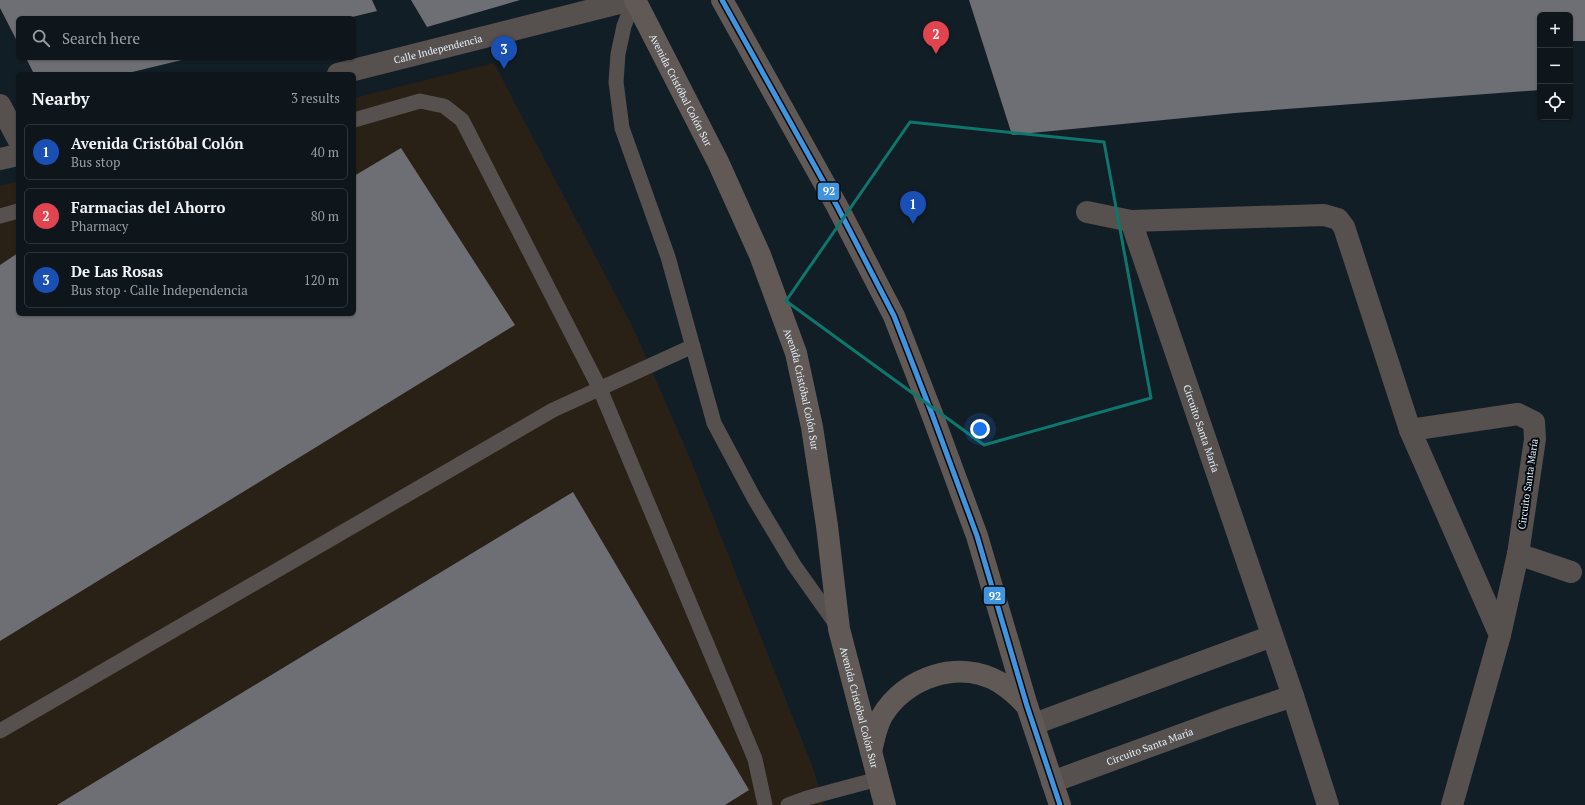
<!DOCTYPE html>
<meta charset="utf-8">
<style>
:root{--surface:#0e161c;--page:#171f25;--text:#f1f3f6;--muted:#9b9fa3;--line:#2e353b;--accent:#9aa7b0}
body{margin:0;font-family:"PT Serif",serif;background:var(--page);color:var(--text)}
.controls{position:absolute;right:12px;top:12px;display:grid;overflow:hidden;border-radius:6px;box-shadow:0 1px 3px #0004}
.controls button{width:36px;height:36px;display:grid;place-items:center;padding:0;border:0;border-bottom:1px solid var(--line);background:var(--surface);color:var(--text);font:20px sans-serif}
.you{position:absolute;left:980px;top:429px;width:14px;height:14px;margin:-10px;border:3px solid #fff;border-radius:50%;background:#1a73e8;box-shadow:0 0 0 6px #1a73e833}
.badge{display:grid;place-items:center;width:26px;height:26px;border-radius:50%;background:var(--accent);color:#fff;font-size:13px;font-weight:700}
.pin{position:absolute;translate:-50% -33px;filter:drop-shadow(0 1px 2px #0008)}
.pin::after{content:'';position:absolute;top:21px;width:14px;height:12px;background:inherit;clip-path:polygon(0 0,100% 0,50% 100%)}
.list{margin:0;padding:0;list-style:none}
h2{display:flex;justify-content:space-between;align-items:center;height:52px;margin:0;padding:0 16px;font-size:17px}
h2 small{font-size:13px;font-weight:400;color:var(--muted)}
.list li{display:grid;grid-template-columns:26px 1fr auto;gap:12px;align-items:center;box-sizing:border-box;height:56px;margin:0 8px 8px;padding:0 8px;border:1px solid var(--line);border-radius:6px}
.list b{display:block;font-size:15px;white-space:nowrap}
.list p{margin:0;font-size:13px;white-space:nowrap;color:var(--muted)}
.list em{font-size:13px;font-style:normal;color:var(--muted)}
.icon{flex:none;width:22px;height:22px;fill:none;stroke:currentColor;stroke-width:2;stroke-linecap:round;stroke-linejoin:round}
.map{position:relative;flex:none;width:1585px;height:805px;overflow:hidden}
.search{position:absolute;background:var(--surface);box-shadow:0 1px 3px #0004;left:16px;top:16px;width:340px;height:44px;display:flex;align-items:center;gap:10px;box-sizing:border-box;padding:0 14px;border-radius:6px;color:var(--muted);font-size:15px}
.panel{position:absolute;background:var(--surface);box-shadow:0 1px 3px #0004;left:16px;top:72px;width:340px;height:244px;border-radius:6px}
.map>svg:first-child{display:block}
.industrial{fill:#2a2116}
.building{fill:#6e6e75}
.lines{fill:none;stroke-linecap:round;stroke-linejoin:round}
.service{stroke:#56504e;stroke-width:15}
.minor{stroke:#56504e;stroke-width:22}
.tertiary{stroke:#56504e;stroke-width:22}
.primary{stroke:#615955;stroke-width:22}
.bus-1-casing{stroke:#02080e;stroke-width:8}
.bus-1{stroke:#4094de;stroke-width:5}
.marked{fill:none;stroke:#0f766e;stroke-width:3;stroke-linejoin:round}
.labels{text-anchor:middle;dominant-baseline:central;stroke-width:4;stroke-linejoin:round;paint-order:stroke}
.street-label{font-size:10px;fill:#e4f1fb;stroke:#02080e}
.line-badge{stroke:#02080e;stroke-width:1.5}
.badge-label{font-size:11px;text-anchor:middle;font-weight:bold;fill:#fff}
</style>
<div class="map">
<svg width="1585" height="805" viewBox="0 0 1585 805">
<rect width="100%" height="100%" fill="#121e26"/>
<path class="industrial" d="M494 63 634 330 689 456 813 768 824 805H0V186L18 181V314H354V98Z"/>
<path class="building" d="M0 0H372L377 11 348 18H18V43L0 8Z
M411 0H520L427 27Z
M969 0H1585V41H1570V15H1540V90L1235 113 1012 135Z
M26 58H186V59L124 74H34Z
M401 148 515 325 0 641V265L18 253V314H354V176Z
M573 492 749 790 725 805H57Z"/>
<g class="lines">
<path class="service" d="M634 0 624 26 618 54 616 82 622 128 668 257 714 423 754 498 794 565 838 627
M354 120 420 101 444 106 462 120 600 389 755 759 765 805
M0 216 18 211
M0 731 553 410 693 346
M788 805 807 798 878 779"/>
<g class="minor">
<path d="M0 105 18 139"/>
<path d="M1087 212 1131 221 1324 215 1338 219 1344 227 1410 430 1500 635 1452 805"/>
<path id="s1" d="M1131 221 1293 696 1328 805"/>
<path d="M1410 430 1518 414 1534 422 1535 439 1518 554 1500 635"/>
<path d="M1518 554 1571 572"/>
<path d="M1034 724 1272 636"/>
<path id="s2" d="M1052 782 1227 718 1293 696"/>
</g>
<g class="tertiary">
<path id="s3" d="M338 74 631 0"/>
<path d="M0 159 18 155"/>
</g>
<g class="primary">
<path id="s4" d="M635 0 718 162 760 255 796 353 812 427 827 526 839 629 885 805"/>
<path d="M722 0 837 206 894 316 932 414 977 536 1027 706 1060 805"/>
<path d="M871 751C874 739 876 727 882 716 905 677 959 659 999 682 1010 689 1019 697 1027 706"/>
</g>
<g class="bus-1-casing">
<path id="bus-1" d="M722 0 837 206 894 316 932 414 977 536 1027 706 1060 805"/>
</g>
<use href="#bus-1" class="bus-1"/>
</g>
<path class="marked" d="M910 122 1104 142 1151 398 984 445 786 301Z"/>
<g class="labels">
<g class="street-label">
<text stroke="none"><textPath href="#s3" startOffset="103">Calle Independencia</textPath></text>
<text stroke="none"><textPath href="#s4" startOffset="101">Avenida Cristóbal Colón Sur</textPath></text>
<text stroke="none"><textPath href="#s4" startOffset="425">Avenida Cristóbal Colón Sur</textPath></text>
<text stroke="none"><textPath href="#s1" startOffset="219">Circuito Santa María</textPath></text>
<text transform="translate(1528 484) rotate(-82)">Circuito Santa María</text>
<text stroke="none"><textPath href="#s4" startOffset="749">Avenida Cristóbal Colón Sur</textPath></text>
<text stroke="none"><textPath href="#s2" startOffset="104">Circuito Santa María</textPath></text>
</g>
</g>
<g class="line-badge">
<rect x="817" y="182" width="23" height="19" rx="4" fill="#4094de"/>
<rect x="983" y="586" width="23" height="19" rx="4" fill="#4094de"/>
</g>
<g class="badge-label">
<text x="829" y="195">92</text>
<text x="995" y="600">92</text>
</g>
</svg>
<div class="controls">
<button>+</button>
<button>−</button>
<button><svg class="icon" aria-label="locate" viewBox="0 0 24 24"><circle cx="12" cy="12" r="6"/><path d="M12 2v4M12 18v4M2 12h4M18 12h4"/></svg></button>
</div>
<div class="you"></div>
<div class="pin badge" style="left:913px;top:224px;background:#1a4fb4">1</div>
<div class="pin badge" style="left:936px;top:54px;background:#e0444e">2</div>
<div class="pin badge" style="left:504px;top:69px;background:#1a4fb4">3</div>
<div class="search"><svg class="icon" aria-label="search" viewBox="0 0 24 24"><circle cx="10" cy="10" r="6"/><path d="M15 15l6 6"/></svg>Search here</div>
<section class="panel">
<h2>Nearby<small>3 results</small></h2>
<ul class="list">
<li><span class="badge" style="background:#1a4fb4">1</span><div><b>Avenida Cristóbal Colón</b><p>Bus stop</p></div><em>40 m</em></li>
<li><span class="badge" style="background:#e0444e">2</span><div><b>Farmacias del Ahorro</b><p>Pharmacy</p></div><em>80 m</em></li>
<li><span class="badge" style="background:#1a4fb4">3</span><div><b>De Las Rosas</b><p>Bus stop · Calle Independencia</p></div><em>120 m</em></li>
</ul>
</section>
</div>
